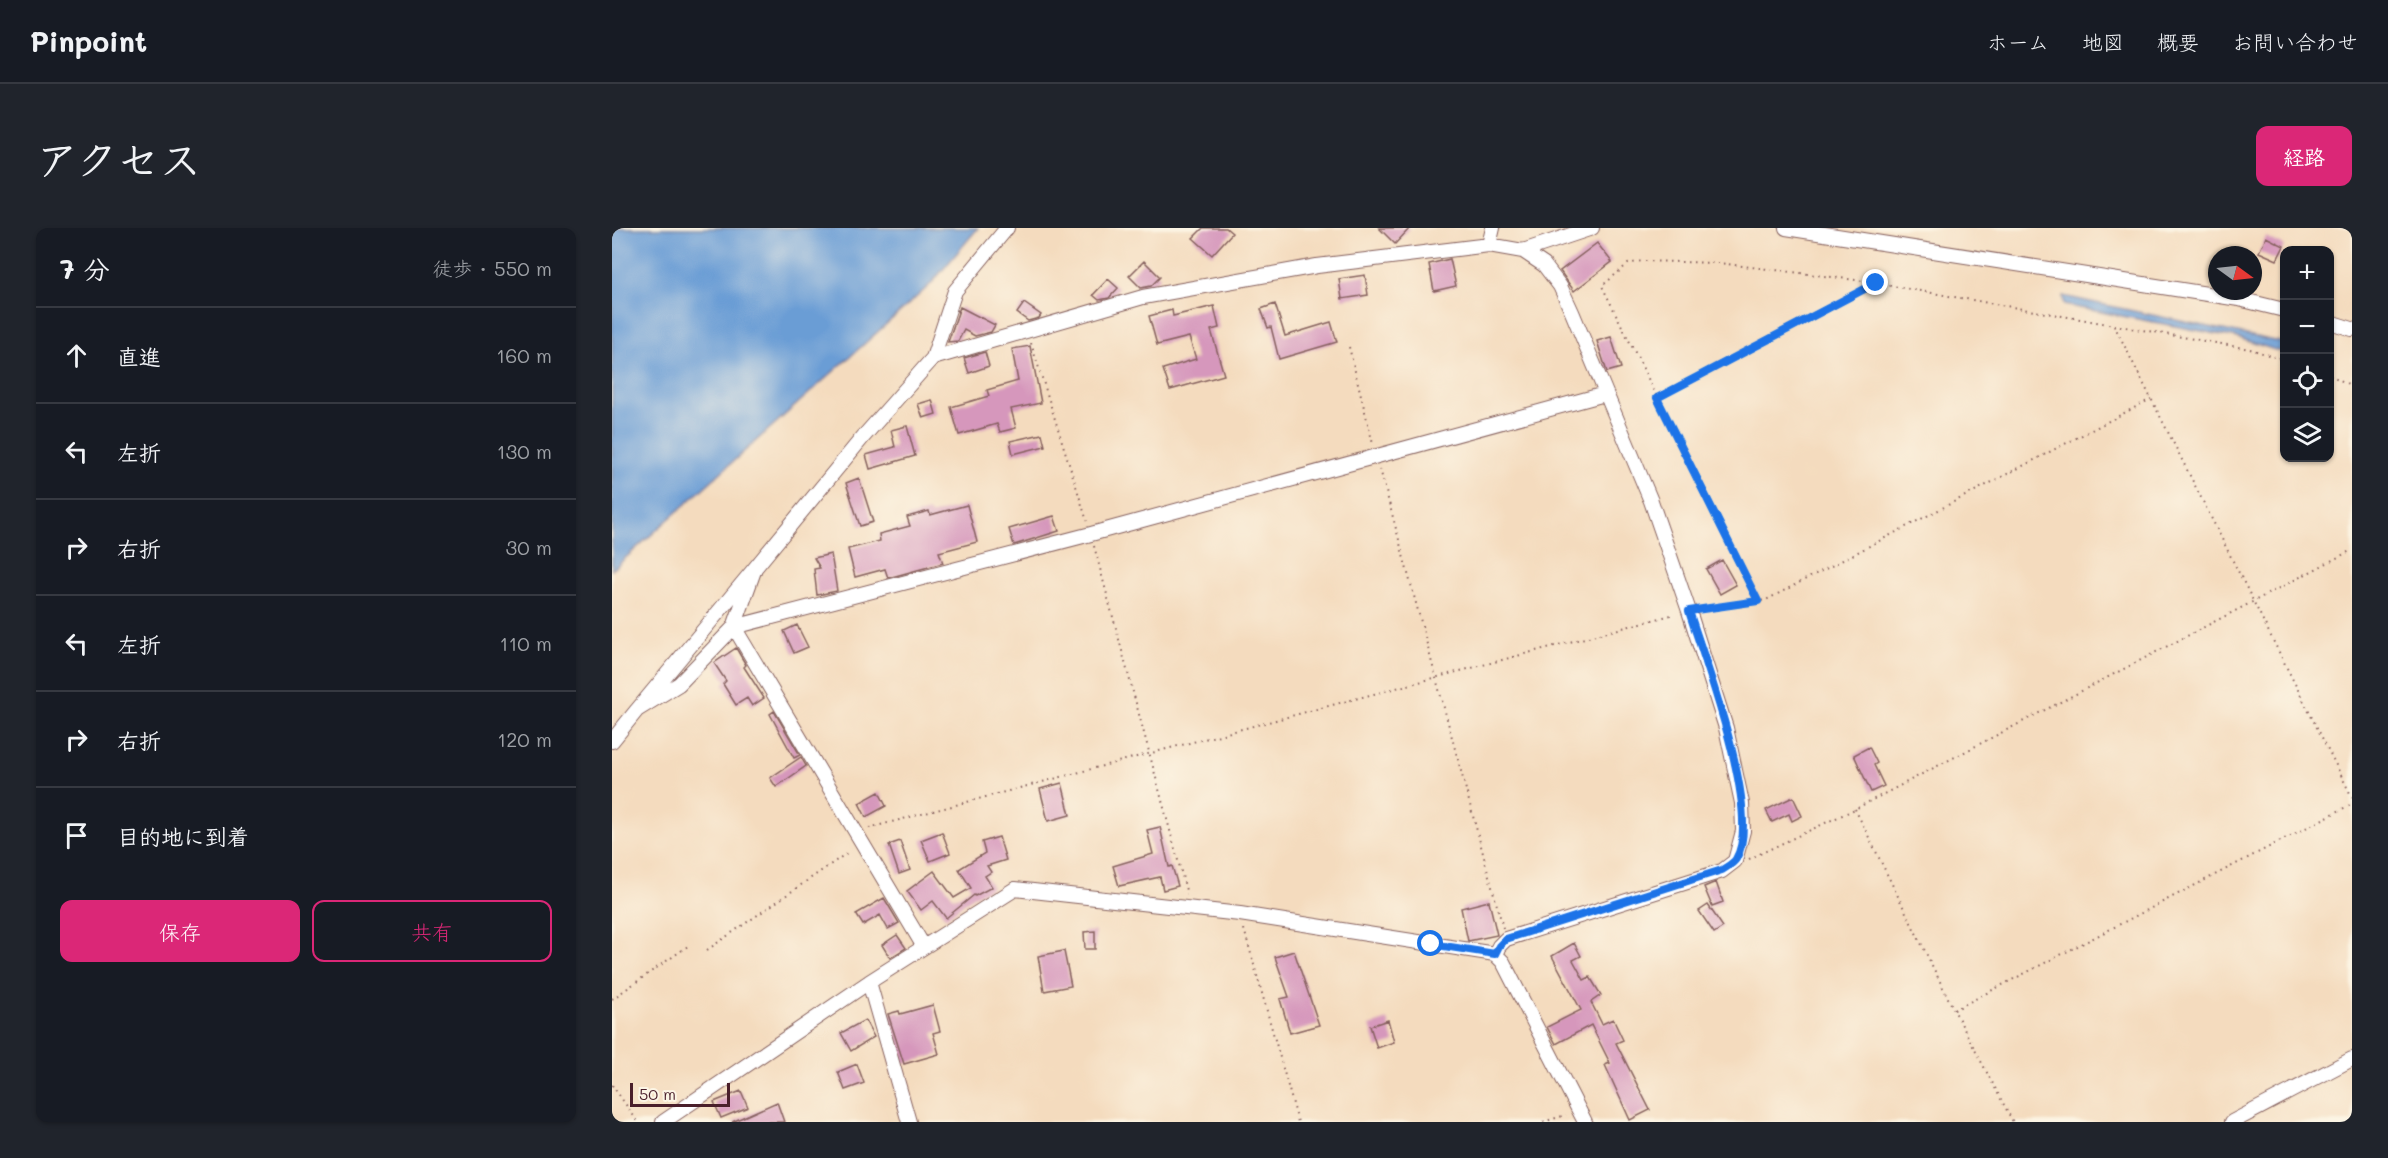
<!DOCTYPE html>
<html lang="ja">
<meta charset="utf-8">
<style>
:root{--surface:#171b24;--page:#20242c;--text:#f1f3f6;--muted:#9ea1a6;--line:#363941;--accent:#db2777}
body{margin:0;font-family:Mali,"Klee One",sans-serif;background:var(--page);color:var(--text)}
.controls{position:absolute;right:18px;top:18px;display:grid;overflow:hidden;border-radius:12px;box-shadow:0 2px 4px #0004}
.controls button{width:54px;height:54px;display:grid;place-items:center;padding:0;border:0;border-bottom:2px solid var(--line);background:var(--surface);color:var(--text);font:30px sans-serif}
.compass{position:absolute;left:1596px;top:18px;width:54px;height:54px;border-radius:50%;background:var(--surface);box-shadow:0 2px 4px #0004;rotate:105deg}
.scale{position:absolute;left:18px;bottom:15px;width:100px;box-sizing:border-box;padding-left:6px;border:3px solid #4a1f2b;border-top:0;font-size:16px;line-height:21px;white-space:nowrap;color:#4a1f2b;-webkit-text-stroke:4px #fcf5e5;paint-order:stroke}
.stop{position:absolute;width:18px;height:18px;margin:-14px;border:4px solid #1a73e8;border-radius:50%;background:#fff}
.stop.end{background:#1a73e8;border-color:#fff;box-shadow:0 2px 6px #0008}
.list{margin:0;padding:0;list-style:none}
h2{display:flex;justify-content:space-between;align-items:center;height:78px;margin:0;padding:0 24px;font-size:26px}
h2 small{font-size:20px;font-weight:400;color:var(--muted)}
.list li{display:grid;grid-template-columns:39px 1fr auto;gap:18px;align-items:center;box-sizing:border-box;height:96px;padding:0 24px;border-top:2px solid var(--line)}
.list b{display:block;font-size:22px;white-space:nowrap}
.list em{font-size:20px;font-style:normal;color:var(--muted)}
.actions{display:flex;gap:12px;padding:18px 24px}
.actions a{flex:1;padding:14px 0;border:2px solid var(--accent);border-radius:12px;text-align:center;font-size:21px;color:var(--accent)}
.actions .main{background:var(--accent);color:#fff}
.icon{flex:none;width:33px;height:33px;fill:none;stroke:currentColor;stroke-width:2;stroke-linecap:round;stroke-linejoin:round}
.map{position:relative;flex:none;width:1740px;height:894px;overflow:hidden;border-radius:12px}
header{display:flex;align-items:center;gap:36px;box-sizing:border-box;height:84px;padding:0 30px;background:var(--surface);border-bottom:2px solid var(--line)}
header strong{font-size:28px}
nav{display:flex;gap:33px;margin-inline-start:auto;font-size:21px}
.intro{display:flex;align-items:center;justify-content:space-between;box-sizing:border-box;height:144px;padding:0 36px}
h1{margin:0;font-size:42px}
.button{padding:15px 27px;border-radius:12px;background:var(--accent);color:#fff;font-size:21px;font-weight:700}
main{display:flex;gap:36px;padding:0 36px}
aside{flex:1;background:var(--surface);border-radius:12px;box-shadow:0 2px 4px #0004}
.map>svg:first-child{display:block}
.water{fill:#6b9dd5;stroke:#5a5e80;stroke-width:1.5}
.building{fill:#d697bc}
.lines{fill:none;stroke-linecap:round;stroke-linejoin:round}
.minor-casing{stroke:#86615e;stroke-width:16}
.path{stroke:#86615e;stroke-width:2;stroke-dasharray:1.5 4.5;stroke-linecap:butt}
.minor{stroke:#fff;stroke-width:14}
.route{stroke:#1a73e8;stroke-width:8}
</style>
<header>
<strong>Pinpoint</strong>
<nav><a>ホーム</a><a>地図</a><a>概要</a><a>お問い合わせ</a></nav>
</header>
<div class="intro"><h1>アクセス</h1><a class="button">経路</a></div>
<main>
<aside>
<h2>7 分<small>徒歩 · 550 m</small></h2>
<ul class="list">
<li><svg class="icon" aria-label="ahead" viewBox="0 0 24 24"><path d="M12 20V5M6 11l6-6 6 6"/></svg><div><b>直進</b></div><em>160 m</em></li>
<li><svg class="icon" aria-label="left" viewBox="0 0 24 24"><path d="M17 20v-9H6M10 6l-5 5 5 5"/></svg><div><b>左折</b></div><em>130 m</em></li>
<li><svg class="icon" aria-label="right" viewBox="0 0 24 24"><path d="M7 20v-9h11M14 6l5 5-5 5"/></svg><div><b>右折</b></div><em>30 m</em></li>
<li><svg class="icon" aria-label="left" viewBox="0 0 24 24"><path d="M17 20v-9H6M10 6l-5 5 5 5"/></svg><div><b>左折</b></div><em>110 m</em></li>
<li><svg class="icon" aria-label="right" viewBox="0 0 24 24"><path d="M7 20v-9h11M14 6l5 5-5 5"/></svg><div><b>右折</b></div><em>120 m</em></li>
<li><svg class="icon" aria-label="arrive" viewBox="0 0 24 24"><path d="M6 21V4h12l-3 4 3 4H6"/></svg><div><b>目的地に到着</b></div></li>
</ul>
<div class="actions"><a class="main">保存</a><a>共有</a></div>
</aside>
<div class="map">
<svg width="1740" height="894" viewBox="0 0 1740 894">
<rect width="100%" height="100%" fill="#fcf5e5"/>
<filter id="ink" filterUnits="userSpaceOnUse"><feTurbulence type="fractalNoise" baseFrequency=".0167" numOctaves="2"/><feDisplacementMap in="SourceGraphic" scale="12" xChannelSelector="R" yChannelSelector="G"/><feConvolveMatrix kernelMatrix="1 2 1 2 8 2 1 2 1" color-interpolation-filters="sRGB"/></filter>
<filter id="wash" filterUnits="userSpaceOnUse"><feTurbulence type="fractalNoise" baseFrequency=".008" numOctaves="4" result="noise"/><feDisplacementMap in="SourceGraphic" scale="24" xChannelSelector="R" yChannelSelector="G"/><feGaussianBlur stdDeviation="1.35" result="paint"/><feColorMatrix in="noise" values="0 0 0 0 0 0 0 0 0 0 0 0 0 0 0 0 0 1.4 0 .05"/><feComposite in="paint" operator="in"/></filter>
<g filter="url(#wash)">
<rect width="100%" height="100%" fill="#f4dbbe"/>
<path class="water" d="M0 0H366L318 57 0 342Z
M1451 68 1668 114 1672 115V125L1626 110 1452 77Z"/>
<g id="blocks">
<path class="building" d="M591 0H614L620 5 600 27 581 10Z
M767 0H798L783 16Z
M1654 9 1672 18 1665 32 1647 24Z
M985 15 1000 34 962 63 948 43Z
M838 31 844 58 822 63 817 36Z
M532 33 548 49 539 58 529 60 517 48Z
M753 47 756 67 730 71 727 51Z
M496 51 506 60 497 70 487 72 481 67Z
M412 75 429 87 427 90 416 93 405 85Z
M663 76 673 108 719 94 725 114 667 131 659 99 656 100 649 81Z
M602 78 607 100 599 102 612 147 558 162 551 141 584 131 577 109 545 117 537 88 560 82 561 88Z
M348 79 383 97 379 104 363 108 352 102 346 113 336 114Z
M999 109 1009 140 995 144 985 113Z
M418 118 429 175 399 181 404 200 388 204 385 196 347 207 339 179 377 168 375 162 406 153 400 121Z
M373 124 377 138 357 145 352 130Z
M320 172 324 186 311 190 306 176Z
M295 198 303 228 258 241 254 227 283 219 279 202Z
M430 206 433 218 401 226 398 213Z
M247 250 261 294 248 298 234 255Z
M355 277 365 314 327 324 331 335 276 350 273 341 243 349 236 321 268 313 267 306 298 298 295 289 317 283 318 287Z
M442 288 447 303 402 317 397 301Z
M219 326 225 363 205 367 202 341 208 340 202 330Z
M1110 332 1124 357 1108 366 1094 341Z
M185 397 196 419 182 425 172 403Z
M124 420 134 437 132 439 152 470 140 478 135 470 124 477 111 456 114 453 102 435Z
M162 483 188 527 182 530 158 486Z
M1257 519 1265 535 1262 537 1272 558 1259 564 1242 527Z
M189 529 194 538 164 559 158 550Z
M450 555 458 587 436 593 428 561Z
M267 564 274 578 254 589 247 575Z
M1181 569 1190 588 1180 593 1177 586 1160 594 1154 582Z
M548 599 557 639 560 638 566 658 551 662 548 649 507 658 501 638 541 626 535 602Z
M330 604 338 625 318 633 309 612Z
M387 609 394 632 375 638 379 644 373 648 380 659 363 668 362 667 334 690 321 673 309 682 295 663 322 643 342 670 359 660 347 641 373 625 370 614Z
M288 613 298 642 287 646 277 617Z
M1104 654 1111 674 1100 678 1092 659Z
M272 670 287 695 276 701 268 687 251 697 244 686Z
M877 673 885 707 856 713 849 680Z
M1096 677 1111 699 1102 705 1087 683Z
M483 703V721H473L472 704Z
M285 707 294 720 278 730 270 717Z
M962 715 969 728 961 732 972 752 978 749 989 767 979 774 990 796 1001 791 1011 812 1004 815 1038 882 1018 892 993 837 998 835 979 797 944 816 935 799 969 782 940 728Z
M452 723 459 758 432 763 426 728Z
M682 723 707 797 678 805 668 771 677 769 663 729Z
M321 777 328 803 321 805 327 826 292 836 276 786 287 783 288 786Z
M253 792 262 809 239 823 229 805Z
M776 792 782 814 765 820 758 798Z
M245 836 252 855 233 862 226 844Z
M129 863 136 879 109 890 102 874Z
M165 874 172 894H120Z"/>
</g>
</g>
<g filter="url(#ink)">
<use href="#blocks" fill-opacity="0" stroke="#86615e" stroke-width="1.5"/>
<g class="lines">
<g class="minor-casing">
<path id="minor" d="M1174 0 1627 71 1672 82
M877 17 881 0
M911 23 980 0
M1718 94 1740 101
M321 130 531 69 705 38 877 17 911 23 932 37 948 58 960 84 1039 273 1077 383 1114 500 1130 575 1131 603 1123 633 1110 643 894 711 887 718 883 726
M143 340 25 482 67 456 122 399 143 340 251 209 321 130 343 63 395 0
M122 399 479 306 993 166
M122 399 312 719
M0 513 25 482
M257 754 297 894
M51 894 257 754 403 661 628 686 883 726 891 734 973 894
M1620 894 1740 831"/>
</g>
<path class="path" d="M1502 97 1740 569
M419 115 475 293
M737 119 761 216
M1718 147 1740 158
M1046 169 1264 55
M768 241 891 700
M482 318 575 666
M1146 372 990 58 1016 36 1030 33 1107 35 1252 53 1638 121 1672 132
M1090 381 1154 372 1539 171
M1243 581 1342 782 1401 894
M257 600 1063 386
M1137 631 1243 581 1740 322
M632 701 686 894
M95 722 238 623
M0 771 76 718
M1342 782 1740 576
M0 857 26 894
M931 894 954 887"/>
<use href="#minor" class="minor"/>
</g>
</g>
<g class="lines" filter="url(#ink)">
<path class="route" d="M819 716 883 726 887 718 894 711 1110 642C1114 639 1121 636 1124 631 1151 586 1093 434 1077 383L1146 373 1045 170 1264 55"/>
</g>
</svg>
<div class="controls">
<button>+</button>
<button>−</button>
<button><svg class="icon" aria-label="locate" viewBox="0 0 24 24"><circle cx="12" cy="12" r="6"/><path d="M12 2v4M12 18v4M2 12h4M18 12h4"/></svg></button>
<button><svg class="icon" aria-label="layers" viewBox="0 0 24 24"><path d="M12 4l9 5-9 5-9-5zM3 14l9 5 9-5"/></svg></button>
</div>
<svg class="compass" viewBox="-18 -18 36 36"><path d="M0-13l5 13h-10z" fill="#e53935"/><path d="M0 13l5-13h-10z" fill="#9ea1a6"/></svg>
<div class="scale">50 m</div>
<div class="stop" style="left:819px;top:716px"></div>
<div class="stop end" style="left:1264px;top:55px"></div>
</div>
</main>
